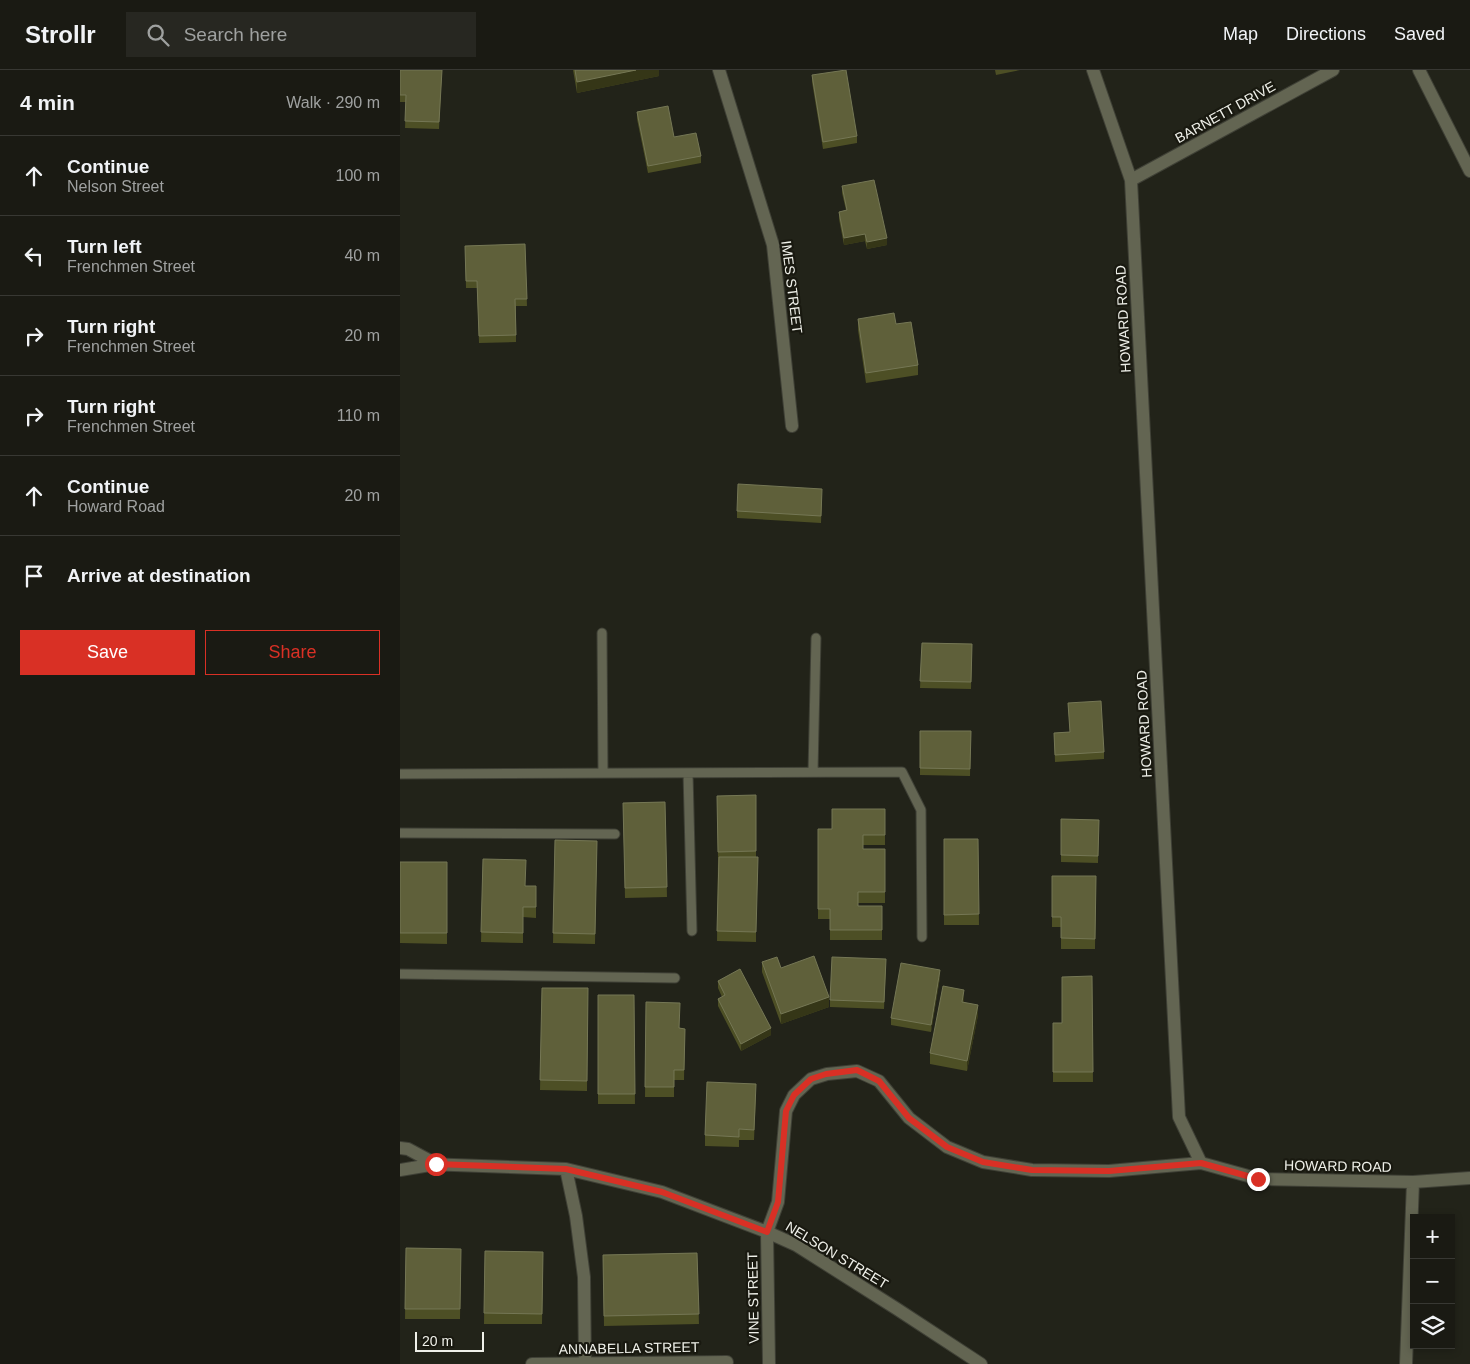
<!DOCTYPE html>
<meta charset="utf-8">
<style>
:root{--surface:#1a1a13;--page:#272721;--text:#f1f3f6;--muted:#9fa1a0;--line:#383833;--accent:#d93025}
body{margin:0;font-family:Arial,sans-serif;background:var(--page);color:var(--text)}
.controls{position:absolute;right:15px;bottom:15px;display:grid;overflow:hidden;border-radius:0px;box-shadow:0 2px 8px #0003}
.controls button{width:45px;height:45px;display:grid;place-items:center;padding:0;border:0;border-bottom:1px solid var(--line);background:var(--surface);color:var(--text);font:25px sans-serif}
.scale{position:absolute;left:15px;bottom:12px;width:69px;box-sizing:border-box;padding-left:5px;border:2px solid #eff0e9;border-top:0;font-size:14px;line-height:18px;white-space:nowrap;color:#eff0e9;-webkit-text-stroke:4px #191910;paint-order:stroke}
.stop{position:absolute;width:15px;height:15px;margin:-11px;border:4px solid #d93025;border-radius:50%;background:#fff}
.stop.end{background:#d93025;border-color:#fff;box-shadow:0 1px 5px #0008}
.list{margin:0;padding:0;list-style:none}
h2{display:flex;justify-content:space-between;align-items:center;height:65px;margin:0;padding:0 20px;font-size:21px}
h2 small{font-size:16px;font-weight:400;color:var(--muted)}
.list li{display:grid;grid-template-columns:32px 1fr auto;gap:15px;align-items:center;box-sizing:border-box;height:80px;padding:0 20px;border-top:1px solid var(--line)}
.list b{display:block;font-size:19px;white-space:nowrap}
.list p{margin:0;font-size:16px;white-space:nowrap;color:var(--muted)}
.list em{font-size:16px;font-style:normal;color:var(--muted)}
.actions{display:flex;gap:10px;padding:15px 20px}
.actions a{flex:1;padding:11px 0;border:1px solid var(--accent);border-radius:0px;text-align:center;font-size:18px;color:var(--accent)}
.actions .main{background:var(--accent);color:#fff}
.icon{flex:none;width:28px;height:28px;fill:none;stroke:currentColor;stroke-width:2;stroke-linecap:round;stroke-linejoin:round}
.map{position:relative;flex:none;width:1070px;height:1294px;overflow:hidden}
header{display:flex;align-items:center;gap:30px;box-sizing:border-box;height:70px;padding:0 25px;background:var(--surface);border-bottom:1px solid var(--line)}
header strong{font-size:24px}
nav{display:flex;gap:28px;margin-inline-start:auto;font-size:18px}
.search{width:350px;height:45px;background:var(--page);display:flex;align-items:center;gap:12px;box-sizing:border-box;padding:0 18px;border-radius:0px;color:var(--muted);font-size:19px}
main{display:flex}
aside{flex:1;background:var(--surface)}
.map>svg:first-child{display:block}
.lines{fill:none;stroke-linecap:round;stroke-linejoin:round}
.service-casing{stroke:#3f4036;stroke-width:11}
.minor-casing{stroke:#3f4036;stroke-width:14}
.tertiary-casing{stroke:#3f4036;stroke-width:14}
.service{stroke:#636552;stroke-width:9}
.minor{stroke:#636552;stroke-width:12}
.tertiary{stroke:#636552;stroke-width:12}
.wall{fill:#4d4f25}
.shaded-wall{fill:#353617}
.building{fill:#5f603a;stroke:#757755}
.route{stroke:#d93025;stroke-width:6}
.labels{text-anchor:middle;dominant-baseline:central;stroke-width:4.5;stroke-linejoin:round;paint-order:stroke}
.street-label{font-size:14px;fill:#eff0e9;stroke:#191910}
</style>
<header>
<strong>Strollr</strong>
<div class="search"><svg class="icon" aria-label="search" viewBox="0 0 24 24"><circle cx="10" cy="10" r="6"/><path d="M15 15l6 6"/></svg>Search here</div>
<nav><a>Map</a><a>Directions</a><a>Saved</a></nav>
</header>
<main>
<aside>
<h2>4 min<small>Walk · 290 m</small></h2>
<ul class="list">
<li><svg class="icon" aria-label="ahead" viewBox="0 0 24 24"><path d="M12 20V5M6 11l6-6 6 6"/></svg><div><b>Continue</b><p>Nelson Street</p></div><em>100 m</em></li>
<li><svg class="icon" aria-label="left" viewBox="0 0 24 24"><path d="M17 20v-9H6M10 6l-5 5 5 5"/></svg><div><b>Turn left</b><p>Frenchmen Street</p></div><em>40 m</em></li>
<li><svg class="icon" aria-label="right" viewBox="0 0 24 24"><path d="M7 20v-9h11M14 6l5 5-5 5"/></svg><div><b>Turn right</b><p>Frenchmen Street</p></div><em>20 m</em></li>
<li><svg class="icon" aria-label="right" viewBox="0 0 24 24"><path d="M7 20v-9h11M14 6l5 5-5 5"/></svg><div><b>Turn right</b><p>Frenchmen Street</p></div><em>110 m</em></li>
<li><svg class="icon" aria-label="ahead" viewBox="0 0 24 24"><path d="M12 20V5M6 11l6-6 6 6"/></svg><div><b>Continue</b><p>Howard Road</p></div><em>20 m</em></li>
<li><svg class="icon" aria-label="arrive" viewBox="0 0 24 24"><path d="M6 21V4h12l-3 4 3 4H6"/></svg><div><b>Arrive at destination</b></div></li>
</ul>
<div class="actions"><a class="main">Save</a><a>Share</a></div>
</aside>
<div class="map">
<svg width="1070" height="1294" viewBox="0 0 1070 1294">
<rect width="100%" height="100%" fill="#222319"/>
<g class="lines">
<g class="service-casing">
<path id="service" d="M202 563 203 703
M413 702 416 568
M288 703 292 861
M0 704 502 702 521 740 522 867
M0 763 215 764
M0 904 275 908"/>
</g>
<g class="minor-casing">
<path id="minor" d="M319 0 373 175 392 356
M693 0 731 110 779 1047 801 1093 859 1109 1013 1112 1070 1108
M1019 0 1070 101
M731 110 933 0
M26 1094 166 1099 262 1122 367 1162 396 1175 497 1239 581 1294
M166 1099 176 1146 184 1207 185 1293
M132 1294 327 1292
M369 1294 367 1162 378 1132 386 1041 394 1025 411 1009 427 1004 457 1001 479 1011 509 1048 547 1077 583 1092 632 1100 709 1101 801 1093
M1006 1294 1013 1112"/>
</g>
<g class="tertiary-casing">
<path id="tertiary" d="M0 1078 8 1079 36 1094
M0 1100 36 1094"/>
</g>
<use href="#service" class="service"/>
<use href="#minor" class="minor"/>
<use href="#tertiary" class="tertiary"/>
</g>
<path class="wall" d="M0 0H42L39 59 5 58 6 32H0Z
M173 0H259V6L177 23Z
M595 0H620L596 5Z
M412 5 457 66V73L423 79 412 12Z
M237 42 301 86V93L248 103 237 49Z
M442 116 487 175 467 179 465 171 444 175 439 149V142L446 140 442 123Z
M125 174 127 236H116V272L79 273 77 218H66L65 176Z
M458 249 496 254 518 295V305L466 313 458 260Z
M422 426 421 453 337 448V441Z
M522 573 572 574 571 619 520 618Z
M668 633 704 682V689L655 692 654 663 670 662Z
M571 661 570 706 520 705V698Z
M356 725V872L317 871 318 789 317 726Z
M265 732 267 827 225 828 223 733Z
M485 739V775H463V779H485V833H458V836H482V870H430V849H418V759H432Z
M661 749 699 750 698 793 661 792Z
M544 769H578L579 855H544Z
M155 770 197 771 195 874 153 873Z
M83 789 126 816H136V848L123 847V873L81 872Z
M0 792H47V874L0 873Z
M652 806H696L695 879H661V857H652Z
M362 892 381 898 429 937 381 954 362 902Z
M486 896 484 939 430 937V930Z
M692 906 693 1012H653V953H662Z
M540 907 531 962 491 955V948Z
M318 911 371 965 341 981 318 936V929L322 927 318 918Z
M142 918H188L187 1021 140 1020Z
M198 925H234L235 1034H198Z
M564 930V932L578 945 567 1001 530 994V983Z
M246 932 280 958 285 959 284 1010H274V1027H245Z
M356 1024 354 1070H339V1077L305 1076V1065Z
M6 1178 61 1179 60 1249H5Z
M85 1181 143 1182 142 1254H84Z
M297 1183 299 1254 204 1256 203 1185Z"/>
<path class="shaded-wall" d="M236 0H259V6L177 23V12Z
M465 164V171L444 175V168Z
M487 168V175L467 179V172Z
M540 900V907L531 962V955Z
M564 920V930L562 942V932Z
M429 927V937L381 954V944Z
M578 935V945L567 1001V991Z
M371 958V965L341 981V974Z"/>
<path class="building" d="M0 0H42L39 52 5 51 6 25H0Z
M175 0H236L177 12Z
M446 0 457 66 423 72 412 5Z
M268 36 274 67 296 63 301 86 248 96 237 42Z
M474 110 487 168 467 172 465 164 444 168 439 142 447 140 442 116Z
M125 174 127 229H115L116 265 79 266 77 211H66L65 176Z
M494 243 496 254 511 252 518 295 466 303 458 249Z
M338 414 422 419 421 446 337 441Z
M522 573 572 574 571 612 520 611Z
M701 631 704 682 655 685 654 663 670 662 668 633Z
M520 661H571L570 699 520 698Z
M356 725V781L318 782 317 726Z
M265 732 267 817 225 818 223 733Z
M432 739H485V765H463V779H485V822H458V836H482V860H430V839H418V759H432Z
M661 749 699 750 698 786 661 785Z
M544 769H578L579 844 544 845Z
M155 770 197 771 195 864 153 863Z
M319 787H358L356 862 317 861Z
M83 789 126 790 125 816H136V837H123V863L81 862Z
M0 792H47V863H0Z
M652 806H696L695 869 661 868V847H652Z
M414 886 429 927 381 944 362 892 377 887 381 898Z
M432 887 486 889 484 932 430 930Z
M501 893 540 900 531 955 491 948Z
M340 899 371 958 341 974 318 929 325 925 318 911Z
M692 906 693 1002H653V953H662V907Z
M543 916 564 920 562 932 578 935 567 991 530 983Z
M142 918H188L187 1011 140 1010Z
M198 925H234L235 1024H198Z
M246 932 280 933 279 958 285 959 284 1000H274V1017H245Z
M307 1012 356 1014 354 1060 339 1059V1067L305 1065Z
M6 1178 61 1179 60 1239H5Z
M85 1181 143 1182 142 1244 84 1243Z
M297 1183 299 1244 204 1246 203 1185Z"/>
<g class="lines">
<path class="route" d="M36 1094 166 1099 262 1122 367 1162 378 1132 386 1041 394 1025 411 1009 426 1004 457 1000 479 1011 509 1048 547 1077 583 1092 632 1100 709 1101 801 1093 858 1109"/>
</g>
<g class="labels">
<g class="street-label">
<text transform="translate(825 42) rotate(-29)">BARNETT DRIVE</text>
<text transform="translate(392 217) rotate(83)">IMES STREET</text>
<text transform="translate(723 249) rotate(-93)">HOWARD ROAD</text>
<text transform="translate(744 654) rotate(-93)">HOWARD ROAD</text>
<text transform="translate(938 1096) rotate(1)">HOWARD ROAD</text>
<text transform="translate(437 1185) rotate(31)">NELSON STREET</text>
<text transform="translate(353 1228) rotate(-91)">VINE STREET</text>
<text transform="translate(229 1278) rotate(-1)">ANNABELLA STREET</text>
</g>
</g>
</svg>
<div class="controls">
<button>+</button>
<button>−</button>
<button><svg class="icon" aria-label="layers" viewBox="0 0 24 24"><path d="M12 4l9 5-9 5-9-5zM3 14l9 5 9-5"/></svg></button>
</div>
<div class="scale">20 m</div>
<div class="stop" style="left:36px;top:1094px"></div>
<div class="stop end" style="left:858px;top:1109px"></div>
</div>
</main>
